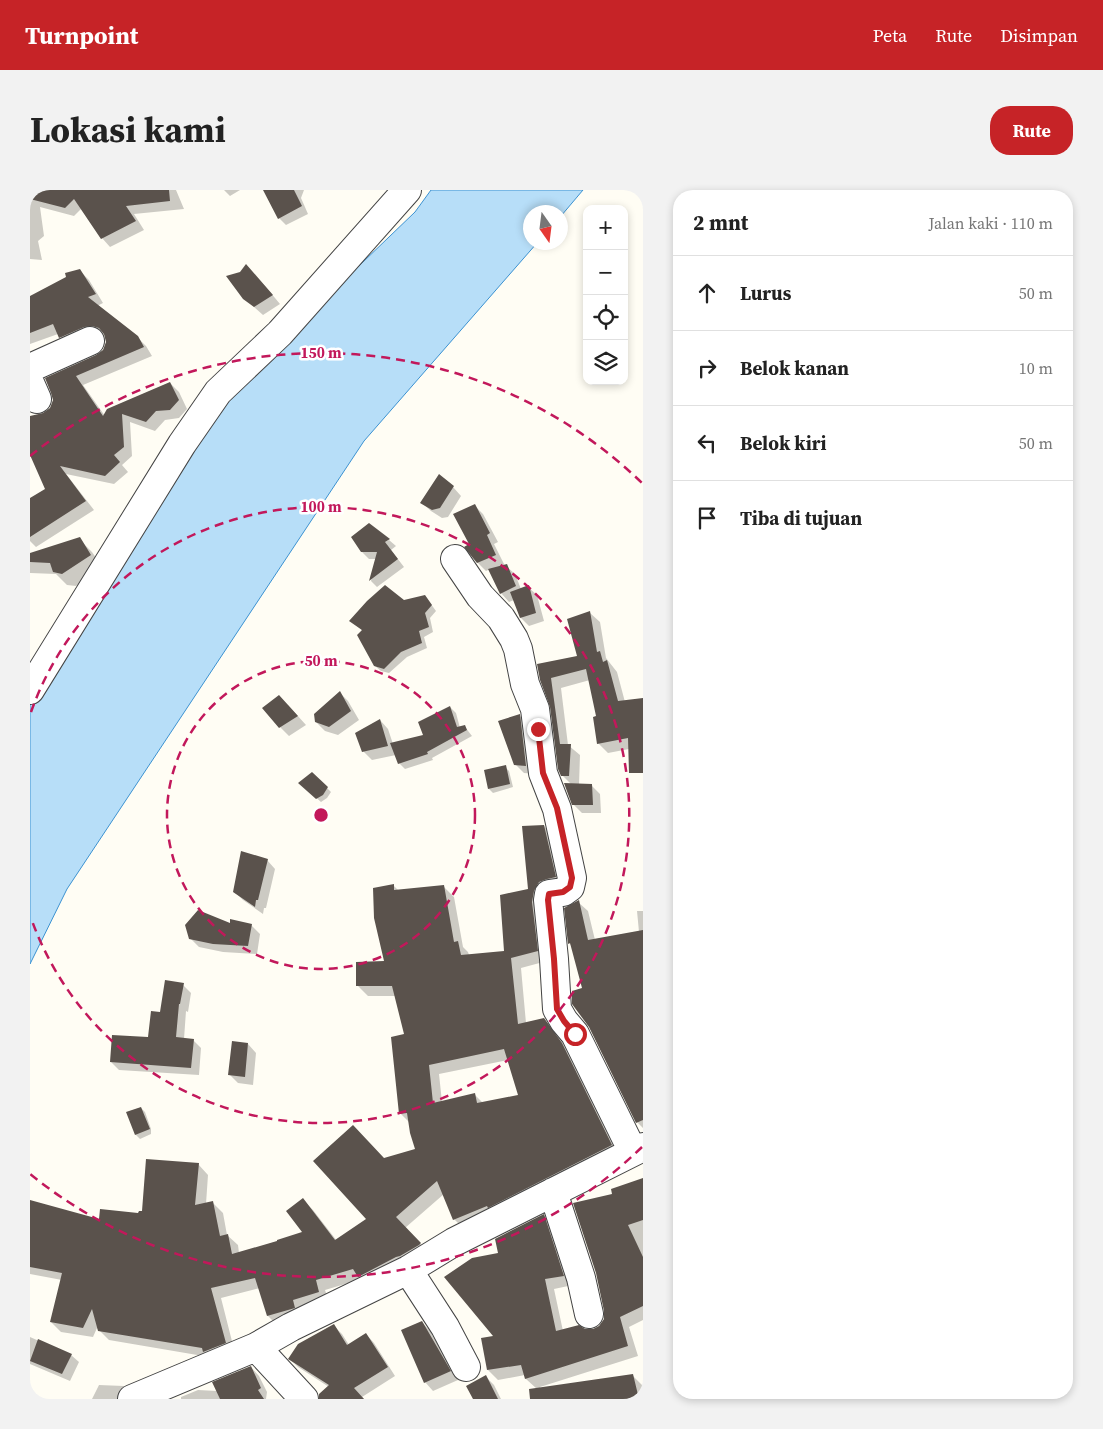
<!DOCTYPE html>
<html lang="id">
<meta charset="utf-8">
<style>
:root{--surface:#fff;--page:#f2f2f2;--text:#222;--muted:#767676;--line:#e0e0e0;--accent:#c62327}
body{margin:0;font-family:"Source Serif 4",serif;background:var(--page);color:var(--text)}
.controls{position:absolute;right:15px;top:15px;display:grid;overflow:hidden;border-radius:10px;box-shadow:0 2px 8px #0003}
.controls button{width:45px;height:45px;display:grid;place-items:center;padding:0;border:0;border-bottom:1px solid var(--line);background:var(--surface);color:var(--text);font:25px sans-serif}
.compass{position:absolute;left:493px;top:15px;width:45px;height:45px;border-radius:50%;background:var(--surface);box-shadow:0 2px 8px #0003;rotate:166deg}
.stop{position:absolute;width:15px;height:15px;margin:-11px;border:4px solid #c62327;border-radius:50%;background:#fff}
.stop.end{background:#c62327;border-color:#fff;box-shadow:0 1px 5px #0008}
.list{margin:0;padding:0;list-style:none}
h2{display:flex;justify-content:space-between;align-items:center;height:65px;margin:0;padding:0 20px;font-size:21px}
h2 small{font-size:16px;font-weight:400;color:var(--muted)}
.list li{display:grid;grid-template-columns:32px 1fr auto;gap:15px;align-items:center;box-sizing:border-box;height:75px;padding:0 20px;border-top:1px solid var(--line)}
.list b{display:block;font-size:19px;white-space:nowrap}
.list em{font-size:16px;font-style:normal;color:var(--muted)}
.icon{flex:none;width:28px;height:28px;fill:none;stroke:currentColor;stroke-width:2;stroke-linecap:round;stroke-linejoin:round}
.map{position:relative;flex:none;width:613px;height:1209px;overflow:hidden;border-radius:20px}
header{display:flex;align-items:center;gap:30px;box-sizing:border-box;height:70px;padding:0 25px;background:var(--accent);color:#fff}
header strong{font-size:24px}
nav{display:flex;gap:28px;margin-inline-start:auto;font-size:18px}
.intro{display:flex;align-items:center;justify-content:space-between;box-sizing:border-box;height:120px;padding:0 30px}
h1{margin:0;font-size:35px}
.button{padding:12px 22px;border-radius:20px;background:var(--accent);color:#fff;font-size:18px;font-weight:700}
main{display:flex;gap:30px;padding:0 30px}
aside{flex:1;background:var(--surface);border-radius:20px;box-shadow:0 2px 8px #0003}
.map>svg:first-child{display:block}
.water{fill:#b7def8;stroke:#3c92d1}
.shadow{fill:#0003;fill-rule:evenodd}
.building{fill:#5a524c;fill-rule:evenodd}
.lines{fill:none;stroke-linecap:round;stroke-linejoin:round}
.minor-casing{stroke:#444;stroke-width:30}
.minor{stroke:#fff;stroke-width:28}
.route{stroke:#c62327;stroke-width:6}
.ring{fill:none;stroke:#c2185b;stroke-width:2.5;stroke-dasharray:9 6}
.centre{fill:#c2185b;stroke:#fff;stroke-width:2.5}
.ring-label{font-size:15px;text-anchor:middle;font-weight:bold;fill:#c2185b;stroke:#fff;stroke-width:5;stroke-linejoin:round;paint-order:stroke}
</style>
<header>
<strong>Turnpoint</strong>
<nav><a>Peta</a><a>Rute</a><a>Disimpan</a></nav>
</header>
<div class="intro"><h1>Lokasi kami</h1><a class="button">Rute</a></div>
<main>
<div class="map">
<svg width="613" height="1209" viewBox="0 0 613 1209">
<rect width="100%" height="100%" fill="#fffdf4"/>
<path class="water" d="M401 0H553L531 26 530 22H500V52L507 53 334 251 37 699 0 774V511L203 197 385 22Z"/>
<path class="shadow" d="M0 0H146L154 19 104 24 114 40 80 57 72 48 52 18 44 26 10 17 14 46 8 51 12 70 0 69Z
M194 0H210L200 6Z
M234 0H274L271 8 278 24 256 35 249 28Z
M50 81 59 90 73 113 67 116 107 147 116 156 122 166 53 195 75 226 140 193 149 202 157 219 149 228 135 230 125 241 100 232 102 266 92 275 98 282 84 294 36 284 64 320 6 357 0 351V310L17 299 0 262V228L13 225 20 219 24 210 23 202 74 160 77 153 75 145 71 144 39 156 28 144 0 154V107Z
M225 84 250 114 233 125 214 108Z
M423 297 431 306 418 327 412 328 401 321 392 313Z
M444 315 453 324 468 352 464 354 475 376H476L485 384 491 399 498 397 507 405 514 431 499 436 491 428 484 410 479 412 471 403 460 379 456 381 447 372 440 355Z
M49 349 62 362 73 378 46 396 37 395 26 384 0 383V365Z
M359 350 366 356 361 360 374 377 347 397 341 391 346 369H339L332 362Z
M395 406 406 421 400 428 403 442 394 447 397 458 377 467 359 483 351 481 345 476 333 441 321 431 373 411Z
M560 423 570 432 576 468 587 482 595 512 613 509V581L599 559 578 563 568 553V527L560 490 531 498 538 555 550 565 549 595H561L570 604 571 623H552L543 614 542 595 532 585 522 517 511 489 549 467Z
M310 503 318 511 329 530 308 545 295 541 286 532Z
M258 515 276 535 259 546 250 537Z
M420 517 426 523 430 538 435 537 442 546 402 568 403 570 375 579 369 573 366 565 342 570 333 561 350 530 358 539 363 554 395 546Z
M490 526 498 534 504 584 494 583 485 574Z
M475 577 479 581 483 597 463 603 459 599Z
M282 583 301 602 297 608 291 612 270 593Z
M514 636 524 646 535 697 517 771 491 778 496 833 513 829 524 839 542 864 591 965 434 1039 424 1029 414 1004 375 1038 400 1064 332 1089 295 1100 299 1112 248 1136 238 1126 230 1098 191 1108 205 1163 179 1167 79 1150 67 1138 63 1147 31 1142 21 1132 32 1090 0 1084V1023L70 1030 110 1024 168 974 178 985 176 1014 183 1013 193 1023 197 1045 208 1055 209 1063 274 1043 273 1010 283 1020 307 1051 338 1029 354 969 387 960 379 932 370 923 375 845 365 806H338L328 796 355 773 363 695 369 701 414 697 424 707 433 757 438 762 439 765 476 762 499 700ZM478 870 490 906 453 913 445 905 412 912 409 884Z
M237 670 245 679 236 718H234L233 724 213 710 204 701Z
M548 712 558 721 565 750 609 742 607 721H613V938L607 932 554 799 542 756 539 753Z
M201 734 221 735 230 744 227 764 193 762 169 757 160 748Z
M153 795 161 803 158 822 156 821 154 849 163 850 171 858 169 885 89 880 81 872 119 848 131 824Z
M218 854 226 863 223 895 208 893 199 884Z
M111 918 115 922 121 939V944L110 949 106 945Z
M613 989V1130L599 1137 608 1166 510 1197 511 1199 603 1186 613 1196V1209H502L507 1199 496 1189 495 1185 468 1190 458 1180 466 1147 470 1064 514 1026 524 1036 543 1095 524 1099 533 1141H562L570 1137 575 1130 584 1005Z
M392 1132 400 1141 428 1190 403 1201 395 1192Z
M303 1135 312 1144 319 1155 336 1144 344 1153 365 1186 332 1207 334 1209H299V1197L268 1177 260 1169Z
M0 1147 41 1165 49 1172 40 1191 0 1174Z
M221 1177 229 1186 237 1202 236 1209H151V1207L168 1200 187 1201Z
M456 1187 464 1195 471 1209H444Z
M69 1195 94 1196 101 1203 95 1209H62Z"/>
<path class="building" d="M0 0H139L140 11 96 16 106 31 71 49 44 9 35 18 0 9Z
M233 0H264L272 16 248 29Z
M216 74 243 105 224 117 213 109 196 86 210 82Z
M50 79 66 104 58 107 108 146 114 157 46 186 73 226 77 219 140 192 149 210 140 220 126 221 116 232 92 224 94 257 84 265 90 272 75 286 30 276 56 311 0 347V308L15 299 0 265V226L13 223 20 218 23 210 21 203 15 188 66 165 73 160 76 152 74 144 69 138 62 136 54 137 29 148 23 134 0 143V106L36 87 35 83Z
M409 284 424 296 410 318 402 320 390 313Z
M445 314 460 343 457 345 466 365 447 373 434 357 439 354 423 324Z
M339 333 360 349 355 352 368 369 339 391 347 362H331L321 347Z
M50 347 61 365 32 384 23 382 20 373 0 372V363Z
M477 374 486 396 470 404 458 379Z
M355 395 374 410 395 405 402 415 395 423 399 437 389 441 392 453 371 462 354 479 344 476 327 445 332 440 319 431 337 411Z
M499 395 506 423 490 428 480 402Z
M560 421 567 462 570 461 573 472 577 470 588 511 613 508V583H599L598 548 567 554 563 527 566 526 556 479 521 488 530 554H541L539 586H531L528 579 520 517 510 490 507 474 547 466 537 429Z
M310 501 321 521 299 537 285 532 284 524Z
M249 505 268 526 249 538 232 518Z
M420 516 427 537 435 535 437 540 397 562 398 564 368 574 360 553 393 545 388 532Z
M490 524 496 576 484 575 468 531Z
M350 529 358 556 332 562 325 543Z
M476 575 480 594 458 599 454 580Z
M282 582 298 597 293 605 286 609 268 593Z
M534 593 562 594 563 615H542Z
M514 635 526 687 517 689 509 692 504 701 502 712 508 761 481 768 488 834 514 828 532 853 582 955 458 1018 457 1016 423 1030 407 991 366 1027 391 1053 389 1055 370 1066 366 1067 328 1087 323 1079 286 1090 289 1102 263 1110 265 1118 237 1126 225 1088 181 1098 196 1153 173 1162 172 1158 68 1141 62 1119 53 1138 20 1132 32 1083 0 1077V1010L69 1029 70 1019 108 1023 109 1021H112L116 969 169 973 165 1015 183 1011 190 1046 198 1044 202 1064 247 1051V1050L272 1042 256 1021 273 1008 305 1050 336 1029 283 971 323 935 354 968 385 959 380 943 377 923 369 924 361 847 374 844 362 796H326V772L354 771 344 728 343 698 364 694V700L414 695 424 752 428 751 431 765 474 761 470 705 498 699 492 636ZM474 859 488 905 447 913 445 903 403 913 399 875Z
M211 661 238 669 228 710H226L225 717 203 702Z
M549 710 558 750 613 740V930L606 933 559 837 542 814V801L552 798 540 753 538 754 534 718Z
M168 720 200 733V729L222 734 218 756 183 754 159 749 155 735Z
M135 790 154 793 150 814H149L146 847 164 849 161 878 80 872 82 845 118 847 121 821 130 822Z
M202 851 218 853 215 887 198 885Z
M111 917 120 939 105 945 96 922Z
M613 988V1030L598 1035 613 1067V1116L590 1127 598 1156 495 1189 491 1175 457 1180 451 1148 463 1146 414 1087 442 1068 468 1063 465 1049 514 1024 534 1086 515 1089 526 1141 549 1135 555 1139H563L569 1136 574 1129V1121L566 1083 543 1013 582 1004 581 999Z
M392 1131 421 1181 394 1193 371 1140Z
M304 1134 317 1155 336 1143 358 1177 324 1198 334 1209H289V1204L299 1195 258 1169 268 1154Z
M8 1149 42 1164 32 1184 0 1171Z
M221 1176 231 1198 228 1200 234 1209H190L182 1192Z
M603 1184 609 1209H500L499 1199Z
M456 1185 468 1209H443L436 1196Z"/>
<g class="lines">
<g class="minor-casing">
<path id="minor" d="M0 178 60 151
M0 193 7 209
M425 369 450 406 471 428 484 449 488 459 495 494 505 519 513 583 527 619 542 688 540 697 533 702 519 704 518 710 524 769 527 819 534 831 545 844 603 962
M0 500 152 254 188 202 250 143 377 0
M523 1002 551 1088 559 1124
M378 1080 415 1137 436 1177
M226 1157 274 1209
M102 1209 226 1157 261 1137 378 1080 424 1052 613 957"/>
</g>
<use href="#minor" class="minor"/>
</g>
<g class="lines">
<path class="route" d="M508 539 513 583 527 618 542 688 540 697 533 702 519 704 518 710 524 769 527 819 534 831 545 844"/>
</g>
<g class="ring">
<circle cx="291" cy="625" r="154"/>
<path d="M1 522A308 308 0 1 1 1 728"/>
<path d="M612 957A462 462 0 0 1 0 984M0 266A462 462 0 0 1 612 293"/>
</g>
<circle cx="291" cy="625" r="8" class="centre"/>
<g class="ring-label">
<text x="291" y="168">150 m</text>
<text x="291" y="322">100 m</text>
<text x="291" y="476">50 m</text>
</g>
</svg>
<div class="controls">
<button>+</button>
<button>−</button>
<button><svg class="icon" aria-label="locate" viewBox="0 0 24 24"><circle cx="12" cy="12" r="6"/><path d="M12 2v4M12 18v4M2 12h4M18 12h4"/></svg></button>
<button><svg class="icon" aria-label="layers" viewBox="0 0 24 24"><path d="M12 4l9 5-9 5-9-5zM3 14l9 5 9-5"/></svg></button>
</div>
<svg class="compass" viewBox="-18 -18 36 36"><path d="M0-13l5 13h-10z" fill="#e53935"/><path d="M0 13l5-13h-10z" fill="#767676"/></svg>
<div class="stop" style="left:545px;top:844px"></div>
<div class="stop end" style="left:508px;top:539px"></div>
</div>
<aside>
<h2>2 mnt<small>Jalan kaki · 110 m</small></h2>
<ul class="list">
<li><svg class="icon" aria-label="ahead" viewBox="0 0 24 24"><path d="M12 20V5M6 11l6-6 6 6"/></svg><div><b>Lurus</b></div><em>50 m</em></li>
<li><svg class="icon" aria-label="right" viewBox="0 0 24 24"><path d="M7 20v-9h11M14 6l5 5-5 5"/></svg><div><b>Belok kanan</b></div><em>10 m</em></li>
<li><svg class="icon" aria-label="left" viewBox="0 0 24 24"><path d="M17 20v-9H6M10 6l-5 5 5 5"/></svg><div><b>Belok kiri</b></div><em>50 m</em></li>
<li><svg class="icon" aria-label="arrive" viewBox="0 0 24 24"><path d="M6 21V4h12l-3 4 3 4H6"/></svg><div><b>Tiba di tujuan</b></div></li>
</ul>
</aside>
</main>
